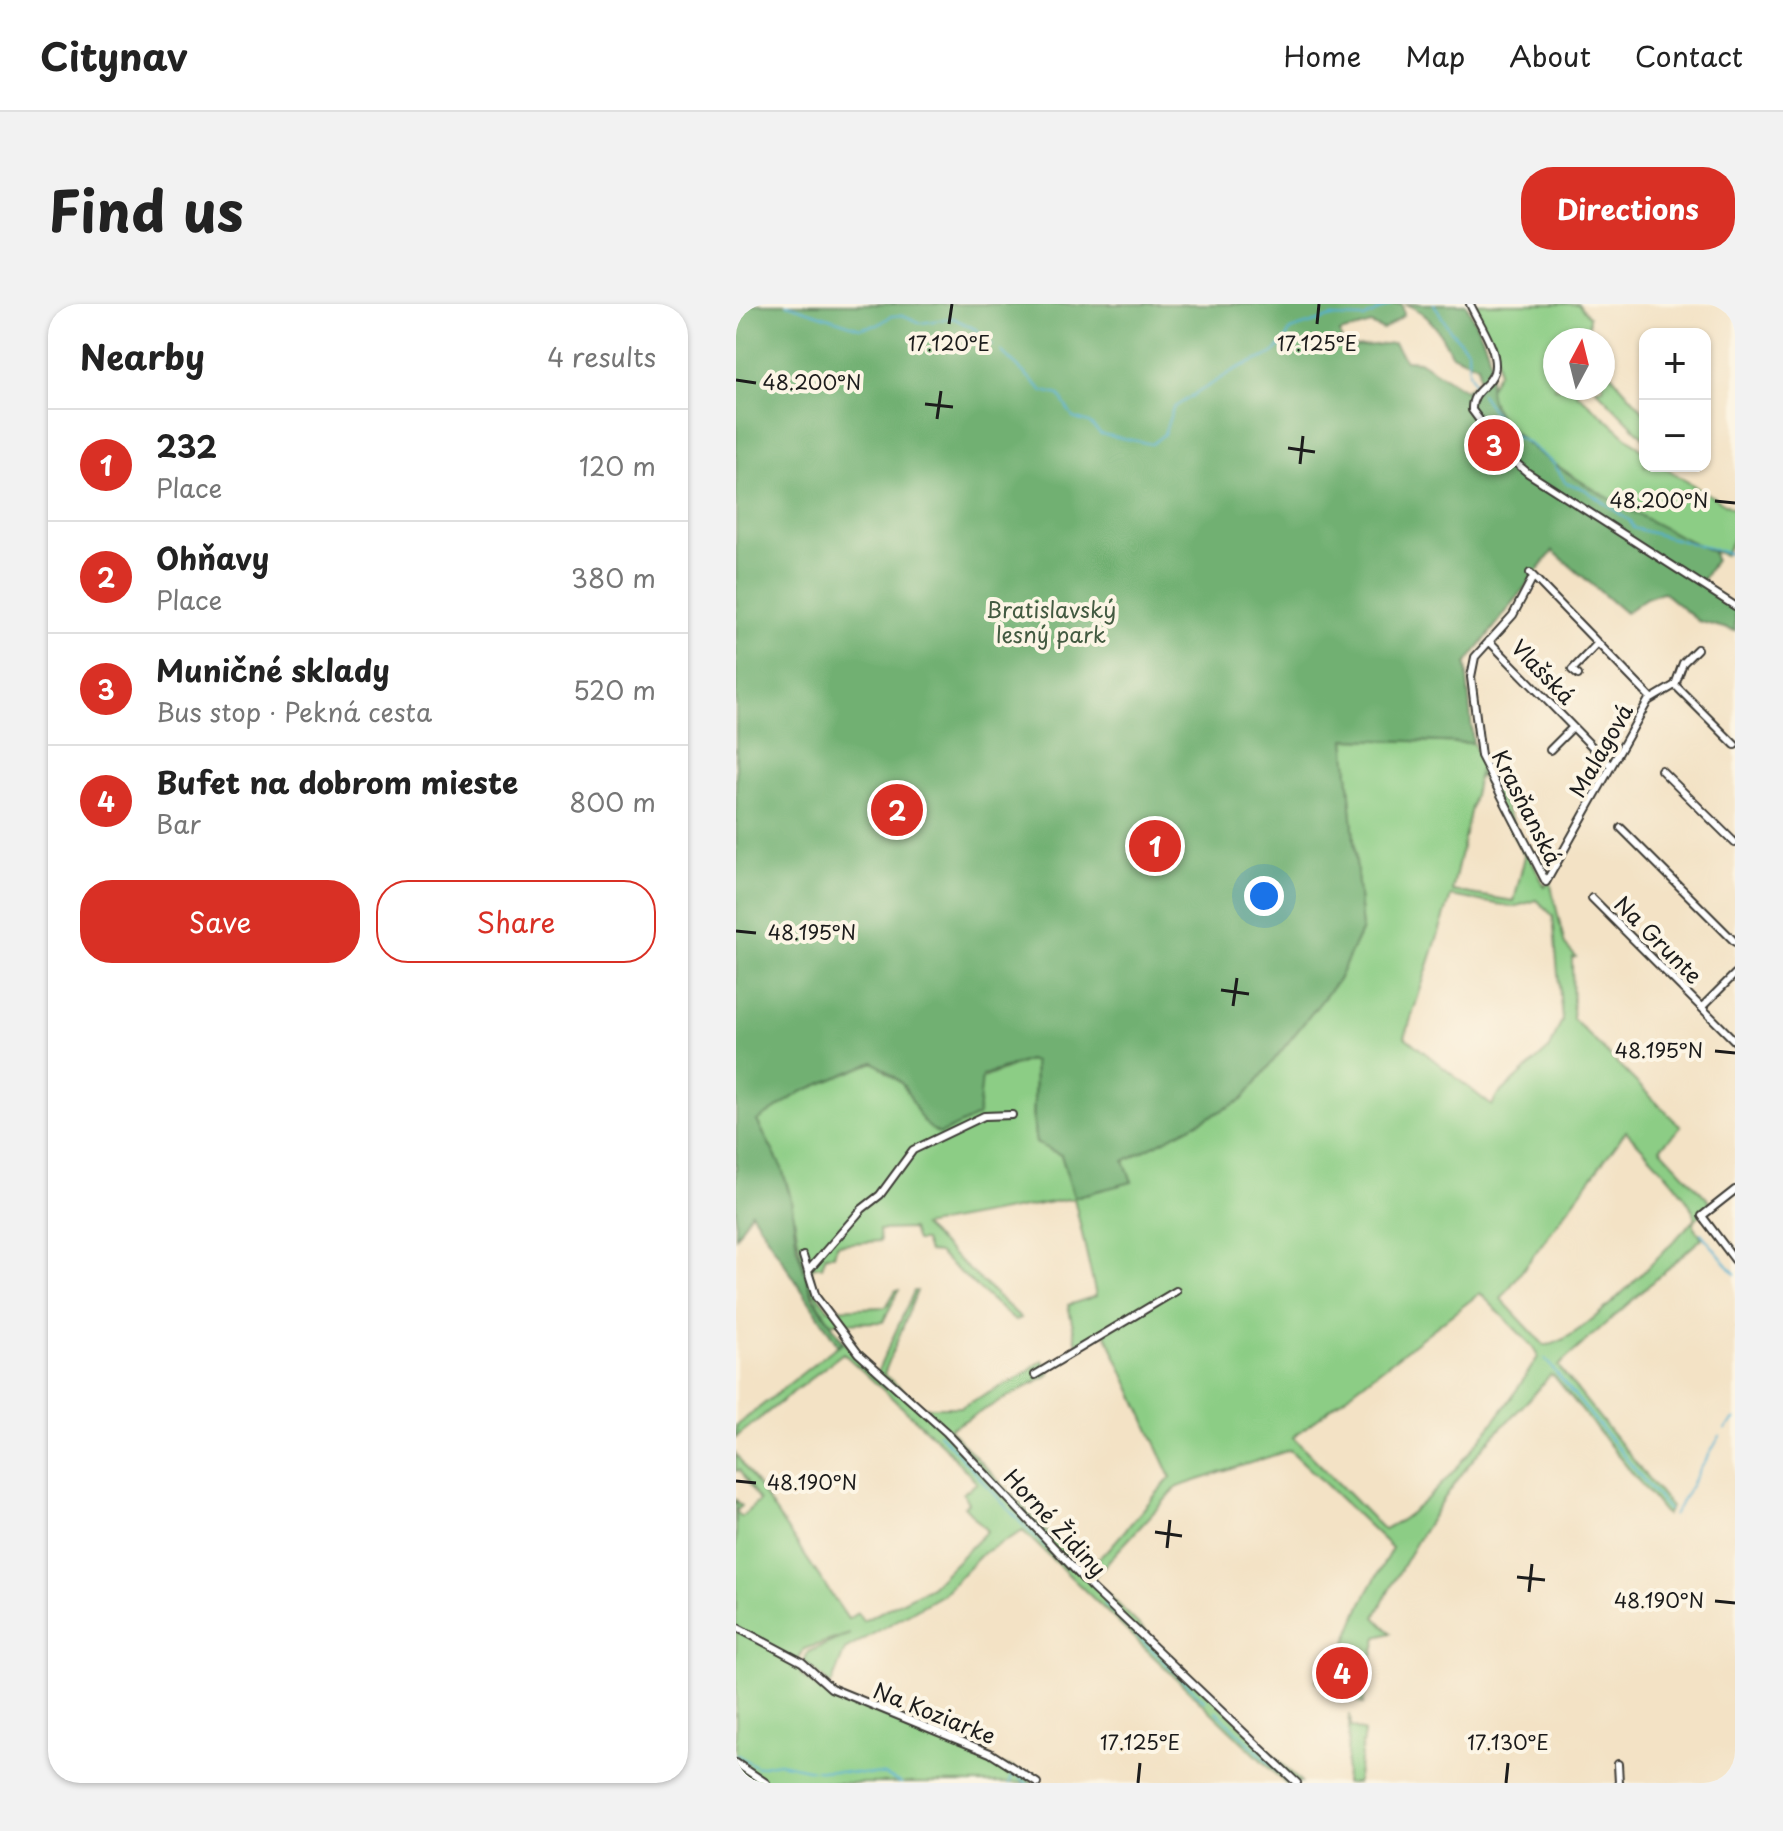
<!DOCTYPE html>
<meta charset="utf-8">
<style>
:root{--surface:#fff;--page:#f2f2f2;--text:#222;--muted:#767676;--line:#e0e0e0;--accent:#d93025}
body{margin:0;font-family:"Playpen Sans",sans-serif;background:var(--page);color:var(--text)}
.controls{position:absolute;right:24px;top:24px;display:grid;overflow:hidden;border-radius:16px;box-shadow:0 2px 6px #0004}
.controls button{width:72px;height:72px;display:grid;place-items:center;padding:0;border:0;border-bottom:2px solid var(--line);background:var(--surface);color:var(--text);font:40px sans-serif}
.compass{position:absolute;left:807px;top:24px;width:72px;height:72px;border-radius:50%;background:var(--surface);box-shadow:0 2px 6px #0004;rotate:7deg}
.you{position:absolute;left:528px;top:592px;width:28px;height:28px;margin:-20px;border:6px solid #fff;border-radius:50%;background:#1a73e8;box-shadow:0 0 0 12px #1a73e833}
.badge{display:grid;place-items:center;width:52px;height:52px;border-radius:50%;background:var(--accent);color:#fff;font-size:26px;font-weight:700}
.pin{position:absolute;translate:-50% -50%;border:4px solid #fff;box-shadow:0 2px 8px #0006}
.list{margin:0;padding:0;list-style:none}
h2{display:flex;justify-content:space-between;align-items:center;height:104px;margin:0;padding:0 32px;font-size:34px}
h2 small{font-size:26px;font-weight:400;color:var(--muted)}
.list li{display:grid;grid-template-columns:52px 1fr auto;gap:24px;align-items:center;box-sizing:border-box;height:112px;padding:0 32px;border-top:2px solid var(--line)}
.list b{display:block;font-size:30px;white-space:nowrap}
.list p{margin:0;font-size:26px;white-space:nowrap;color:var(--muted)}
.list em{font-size:26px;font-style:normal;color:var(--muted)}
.actions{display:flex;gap:16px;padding:24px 32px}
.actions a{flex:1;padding:18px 0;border:2px solid var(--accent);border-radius:32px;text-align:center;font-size:28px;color:var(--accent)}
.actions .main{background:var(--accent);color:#fff}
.map{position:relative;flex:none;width:999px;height:1479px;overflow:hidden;border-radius:32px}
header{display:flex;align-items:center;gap:48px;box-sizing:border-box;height:112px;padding:0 40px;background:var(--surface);border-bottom:2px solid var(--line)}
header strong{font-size:38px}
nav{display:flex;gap:44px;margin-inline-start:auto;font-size:28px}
.intro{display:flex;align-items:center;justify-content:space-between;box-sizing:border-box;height:192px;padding:0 48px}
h1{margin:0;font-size:56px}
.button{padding:20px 36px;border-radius:32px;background:var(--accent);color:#fff;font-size:28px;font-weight:700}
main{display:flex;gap:48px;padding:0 48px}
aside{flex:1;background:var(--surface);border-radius:32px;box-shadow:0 2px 6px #0004}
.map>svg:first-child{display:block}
.green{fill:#8ccd85;stroke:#547450;stroke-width:2;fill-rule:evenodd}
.forest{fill:#71b072;stroke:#466647;stroke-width:2}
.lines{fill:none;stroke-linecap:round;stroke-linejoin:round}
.stream{stroke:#52afd0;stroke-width:2}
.street-casing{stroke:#3c3a35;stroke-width:10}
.street{stroke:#fff;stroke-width:6}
.ticks{fill:none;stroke:#1c1c1c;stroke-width:3}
.labels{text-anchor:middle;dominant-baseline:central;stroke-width:8;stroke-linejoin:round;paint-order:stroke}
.park-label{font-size:22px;fill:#435a41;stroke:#fcf5e5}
.street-label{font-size:22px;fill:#1c1c1c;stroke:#fcf5e5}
.ticks-label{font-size:20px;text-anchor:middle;fill:#1c1c1c;stroke:#fcf5e5;stroke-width:8;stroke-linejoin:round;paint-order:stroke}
</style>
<header>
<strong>Citynav</strong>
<nav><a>Home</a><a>Map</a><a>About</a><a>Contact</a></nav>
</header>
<div class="intro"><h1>Find us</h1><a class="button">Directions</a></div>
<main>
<aside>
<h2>Nearby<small>4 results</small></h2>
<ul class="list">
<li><span class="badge">1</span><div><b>232</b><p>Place</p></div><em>120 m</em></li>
<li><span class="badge">2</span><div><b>Ohňavy</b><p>Place</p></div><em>380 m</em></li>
<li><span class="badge">3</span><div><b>Muničné sklady</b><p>Bus stop · Pekná cesta</p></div><em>520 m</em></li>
<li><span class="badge">4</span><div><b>Bufet na dobrom mieste</b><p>Bar</p></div><em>800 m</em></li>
</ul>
<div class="actions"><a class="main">Save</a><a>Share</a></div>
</aside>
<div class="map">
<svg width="999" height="1479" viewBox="0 0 999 1479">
<rect width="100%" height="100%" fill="#fcf5e5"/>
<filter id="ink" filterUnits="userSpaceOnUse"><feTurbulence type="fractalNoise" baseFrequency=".0125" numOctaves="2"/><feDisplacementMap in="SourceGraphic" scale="16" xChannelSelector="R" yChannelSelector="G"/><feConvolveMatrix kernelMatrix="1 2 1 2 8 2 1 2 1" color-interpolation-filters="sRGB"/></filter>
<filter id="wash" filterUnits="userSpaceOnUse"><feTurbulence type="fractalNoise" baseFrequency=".006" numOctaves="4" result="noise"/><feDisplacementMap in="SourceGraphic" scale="32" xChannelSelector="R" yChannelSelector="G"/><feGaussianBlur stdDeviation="1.8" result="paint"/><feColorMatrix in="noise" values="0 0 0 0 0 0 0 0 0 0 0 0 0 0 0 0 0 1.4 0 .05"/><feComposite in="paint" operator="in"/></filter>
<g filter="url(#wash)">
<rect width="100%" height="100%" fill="#f3e2c5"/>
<path class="green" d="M738 0H842L853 12 852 36H819V84H835L909 149V162H925L999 206V230L989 251C936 237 801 157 765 115 758 107 755 97 751 88L762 68 761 54Z
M867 61 909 109V135L859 84H867Z
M609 435 737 439 809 583 814 577 829 641 840 653 836 654 837 715 945 823 924 844 977 901 958 916V922L966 934 822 1062 935 1203 930 1211 818 1072 814 1071C795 1096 772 1115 752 1138 709 1185 668 1257 639 1313L655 1329 641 1333 627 1400 621 1397 628 1345 611 1346 608 1364 596 1363 592 1388 580 1377 590 1355 606 1348 626 1299 656 1244 554 1146 441 1183 356 1275 565 1479H549L287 1227 246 1250 207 1290 109 1346 95 1381 68 1358 72 1348 114 1330 68 1345 63 1355 65 1371 85 1387 209 1436 260 1461 276 1463 298 1479H0V1462L4 1458 0 1455V1196L6 1202 0 1207 5 1213 23 1197 3 1166 0 1167V1150L112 1315 121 1309 127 1317 195 1283 251 1227 228 1202 232 1199 227 1189 241 1179 207 1141 107 1049 0 1133V1122L107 1037 139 1073 178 987H181L148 1070 186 1103H225L284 1073 307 1056 314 1070 213 1125 347 1266 372 1246 435 1173 368 1026 342 1044 332 1001 360 992 338 894 186 922 285 1014 279 1017 202 949 192 948 188 937H180L176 925 143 926 144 937 101 940 98 951H90L86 963H78L75 967 83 993 92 1005 150 1003 160 986H163L147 1018 95 1019C65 978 64 944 55 896 50 867 34 842 21 817L65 788 138 758 166 780 242 776 293 756 298 758C301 787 294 809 300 839L325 851 338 893 396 877 387 857 506 796 602 676 626 625ZM743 469 789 552 778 597 716 587ZM715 592 778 603 801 596 817 612 826 716 814 744 760 793 756 802 669 733ZM890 827C905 844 962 897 958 916 932 942 841 1044 808 1041L765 995ZM744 989 797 1043 802 1053C771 1103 701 1201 648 1226L557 1133Z
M614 1410 615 1423 628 1428 621 1479H609Z"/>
<path class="forest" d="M0 0H666L668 11 647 26 635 20 604 29 607 44 658 39 669 56 683 57 729 86 743 76 742 61 715 50C705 29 693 8 669 0H730C738 17 751 38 754 57 756 75 749 86 758 104 784 153 925 224 977 248L979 256 966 277 970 286 999 305V327L962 317 927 288 910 294 889 309 817 247 730 360 737 439 609 435 626 625 602 676 506 796 388 857 396 878 338 893 325 851 300 839C294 809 301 787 298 758L292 756 246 772 242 812 204 830C180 820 180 796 165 779 157 771 147 765 138 758L65 788 21 817 46 864 55 896 61 944 77 994 107 1037 102 1042 15 908 0 933Z"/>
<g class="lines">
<path class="stream" d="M51 0 124 24 142 21 155 12 167 11 185 19 217 14 241 26 256 41
M698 0 714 26 732 46 733 68 741 85
M640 8 656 0
M265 47 307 87 323 91 337 114 353 119 365 130 416 140 428 130 437 104C456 92 476 80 495 68 519 53 541 58 554 26L595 13 628 14 638 9
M745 90 771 128 792 139 818 160 830 179 848 185 894 217 897 224 999 251
M965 929 999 970
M809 1055 932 1206
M989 1125 999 1115
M203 1129 287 1221 332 1263
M937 1212 984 1132
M368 1299 469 1397
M480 1407 554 1479
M0 1450 21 1463 43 1459 77 1466
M80 1466 148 1471 165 1479
M283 1474 291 1479
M274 1479 276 1471H280"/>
</g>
</g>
<g filter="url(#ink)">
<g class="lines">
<g class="street-casing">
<path id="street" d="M734 0C742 18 764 48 758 68 753 84 735 86 736 106L768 149 792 169 999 302
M794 269 915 394
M797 273 777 311 739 353 735 373 745 452 810 578
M753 337 875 462
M842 371 836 366 862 339
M939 381 999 441
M814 446 837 423
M925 466 999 539
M885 524 999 638
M810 578 912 397 939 381 947 359 961 345
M856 594 999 737
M966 703 999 670
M999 886 966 912 999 956
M67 952 80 993 122 1049 210 1128 356 1284 561 1479
M72 967 126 905 144 891 177 846 248 812 276 811
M299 1071 440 987
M0 1323 66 1358 95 1384 254 1449 301 1479
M0 1459 30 1479
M882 1460 883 1479"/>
</g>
<use href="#street" class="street"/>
</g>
</g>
<path class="ticks" d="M213 20 216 0M581 20 583 0M0 76 20 79M189 100 217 103M201 115 205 87M552 144 579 148M564 160 567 132M979 197 999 199M0 627 20 629M485 686 513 690M497 702 501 674M979 747 999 749M0 1177 20 1179M419 1228 446 1232M431 1244 434 1216M781 1273 809 1276M793 1288 796 1260M979 1297 999 1299M402 1479 404 1459M770 1479 772 1459"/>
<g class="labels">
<g class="park-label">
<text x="315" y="304">Bratislavský<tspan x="315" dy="25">lesný park</tspan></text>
</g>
<g class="street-label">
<text transform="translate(808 367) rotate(46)">Vlašská</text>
<text transform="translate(864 446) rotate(-60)">Malagová</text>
<text transform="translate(792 503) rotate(63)">Krasňanská</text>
<text transform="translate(923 635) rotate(45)">Na Grunte</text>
<text transform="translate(320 1218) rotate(47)">Horné Židiny</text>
<text transform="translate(199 1408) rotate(22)">Na Koziarke</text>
</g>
</g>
<g class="ticks-label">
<text x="213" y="47">17.120°E</text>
<text x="581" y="47">17.125°E</text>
<text x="76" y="86">48.200°N</text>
<text x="923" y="204">48.200°N</text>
<text x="76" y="636">48.195°N</text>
<text x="923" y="754">48.195°N</text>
<text x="76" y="1186">48.190°N</text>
<text x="923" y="1304">48.190°N</text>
<text x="404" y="1446">17.125°E</text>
<text x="772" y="1446">17.130°E</text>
</g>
</svg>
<div class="controls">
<button>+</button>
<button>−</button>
</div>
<svg class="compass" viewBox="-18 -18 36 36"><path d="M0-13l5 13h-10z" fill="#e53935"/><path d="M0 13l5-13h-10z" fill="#767676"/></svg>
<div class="you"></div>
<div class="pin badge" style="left:419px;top:542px">1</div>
<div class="pin badge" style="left:161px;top:506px">2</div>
<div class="pin badge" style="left:758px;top:141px">3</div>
<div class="pin badge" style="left:606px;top:1369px">4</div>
</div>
</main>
